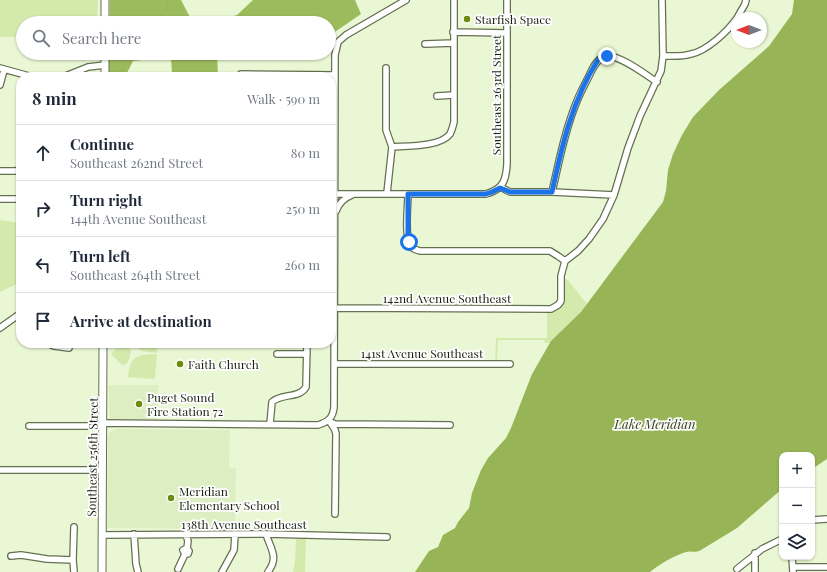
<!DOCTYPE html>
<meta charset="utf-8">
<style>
:root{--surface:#fff;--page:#f2f2f3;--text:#1f2937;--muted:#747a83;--line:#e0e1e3}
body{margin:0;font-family:"Playfair Display",serif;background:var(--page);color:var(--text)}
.controls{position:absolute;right:12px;bottom:12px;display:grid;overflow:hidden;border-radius:8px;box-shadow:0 1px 3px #0004}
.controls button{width:36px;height:36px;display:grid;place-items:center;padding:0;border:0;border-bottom:1px solid var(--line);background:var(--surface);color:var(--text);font:20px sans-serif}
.compass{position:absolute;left:731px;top:12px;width:36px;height:36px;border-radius:50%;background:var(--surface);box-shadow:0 1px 3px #0004;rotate:270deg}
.stop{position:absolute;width:12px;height:12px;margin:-9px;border:3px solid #1a73e8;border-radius:50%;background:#fff}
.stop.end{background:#1a73e8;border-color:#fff;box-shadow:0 1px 4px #0008}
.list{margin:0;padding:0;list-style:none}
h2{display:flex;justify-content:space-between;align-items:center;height:52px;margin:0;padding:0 16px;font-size:17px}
h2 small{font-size:13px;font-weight:400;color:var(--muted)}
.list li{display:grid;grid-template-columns:26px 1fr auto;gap:12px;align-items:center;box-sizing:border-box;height:56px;padding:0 16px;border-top:1px solid var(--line)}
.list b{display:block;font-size:15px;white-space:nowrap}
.list p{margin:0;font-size:13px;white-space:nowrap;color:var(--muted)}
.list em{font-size:13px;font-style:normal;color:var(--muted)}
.icon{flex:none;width:22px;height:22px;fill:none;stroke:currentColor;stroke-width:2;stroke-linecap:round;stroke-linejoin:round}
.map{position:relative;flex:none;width:827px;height:572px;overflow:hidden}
.search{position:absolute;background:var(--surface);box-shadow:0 1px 3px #0004;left:16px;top:16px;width:320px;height:44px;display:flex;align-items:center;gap:10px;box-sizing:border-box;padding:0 14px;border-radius:22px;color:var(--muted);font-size:15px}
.panel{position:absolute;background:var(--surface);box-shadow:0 1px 3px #0004;left:16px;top:72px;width:320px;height:276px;border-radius:16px}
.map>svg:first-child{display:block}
.built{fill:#deeec3}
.green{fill:#d4eaac}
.forest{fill:#9cbb5c}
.water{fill:#97b557}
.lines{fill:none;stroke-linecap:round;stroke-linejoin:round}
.stream{stroke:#97b557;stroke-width:1}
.minor-casing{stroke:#657051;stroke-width:8}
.major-casing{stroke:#657051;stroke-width:9}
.minor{stroke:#fff;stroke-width:5.5}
.major{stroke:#fff;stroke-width:7}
.route{stroke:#1a73e8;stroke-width:5}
.poi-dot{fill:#6d8c0d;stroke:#fefefe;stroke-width:1.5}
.labels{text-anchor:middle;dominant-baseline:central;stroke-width:3.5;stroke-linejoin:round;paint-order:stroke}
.poi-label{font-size:12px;fill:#1b2013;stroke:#fefefe;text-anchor:start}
.street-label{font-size:12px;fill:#1b2013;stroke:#fefefe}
.water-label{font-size:13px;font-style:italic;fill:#35411a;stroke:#fefefe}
</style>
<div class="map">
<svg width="827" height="572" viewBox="0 0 827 572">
<rect width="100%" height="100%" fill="#eaf7d4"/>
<path class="built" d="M108 385H158V422L113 420 110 419Z
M116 429 230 430 229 468H236L235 529 107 528 108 437 109 433Z"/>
<path class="green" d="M0 0H98L97 23H23V37H0Z
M0 220 14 222 21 224V282L0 292Z
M564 279H567L587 304 581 313 550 343H545L544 340H498L497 362H495L496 338H547V313C565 311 564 293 564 279Z
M121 343H127L131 352 128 362 123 366 111 354Z
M131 343H157V353L142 351Z
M157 354 155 378 153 379 128 377C131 355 135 355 157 354Z
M296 537H306L305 572H293L295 562Z"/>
<path class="forest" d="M110 0H181L193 23H110Z
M253 0H355L361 14 329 36V23H210L237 15Z
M109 53H217L218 77H162L172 74 171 57 133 61 125 77H109Z"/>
<path class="water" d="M794 0H827V459L812 469V455H782V489L737 528 701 550C693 554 692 550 686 552 673 556 660 564 650 572H415L429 551 438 547 443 535 455 528 458 522 469 508 472 493 481 470 488 458 506 438 511 428 532 374 551 341 581 312 663 202 666 191 668 170 673 154 682 135 693 117 719 90 769 46 792 14Z"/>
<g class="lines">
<path class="stream" d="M155 23C164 14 167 14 168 0
M117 77 132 53"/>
<g class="minor-casing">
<path id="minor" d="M737 18 745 4 746 0
M453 32 507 33
M425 44 454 43
M663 56C673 56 682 57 691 54 707 51 728 31 737 18
M0 68 29 76 44 77
M386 68V130L392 147 387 193
M241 74 335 75
M63 77 88 67 105 65
M0 85 4 70
M437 96 454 95
M392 147C406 146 441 147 450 134 452 130 453 126 454 122V0
M0 171H16L21 168
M500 187 510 192H552L614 195
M552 192C559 162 565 130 577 101 580 93 585 84 589 76 592 70 596 60 603 57 615 51 646 75 657 82
M331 194H486C503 189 506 181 507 164V0
M408 194C408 206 404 238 411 247 413 249 417 250 420 251H550L558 256 565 261
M0 199H21
M336 211C339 203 344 198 352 195
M565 261 578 251 589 239 603 219 614 195 628 148 640 116 661 71 663 56 662 0
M334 308 551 309 558 305 561 301V276L565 261
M0 328 21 313
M47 343 54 346 69 348
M277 354H307
M334 364H510
M328 421 335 424 450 425
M330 422 335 430 336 434 335 514
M270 424 272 402C281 393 299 399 306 387L307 343
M29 426H99L104 423 318 425C328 422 333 418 334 407L335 55 338 42 346 35 406 0
M0 470H102
M812 520 827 519
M74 527 73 560 74 572
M134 534 136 564 138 572
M266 534C271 550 279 557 268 572
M102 535 266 534 387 537
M186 535 188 541 187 548 189 551 188 554H185L183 550 187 548
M755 553V572
M11 556 21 555 47 559 73 560
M792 557 793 572
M793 567H827
M178 569 185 554
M737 569 762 549 782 539
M222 572 234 550 235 534"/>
</g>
<g class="major-casing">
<path id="major" d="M105 23V0
M105 77V53
M102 572 103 343"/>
</g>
<use href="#minor" class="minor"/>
<use href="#major" class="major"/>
</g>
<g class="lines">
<path class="route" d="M409 242 408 236V194H486L492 192 500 188 510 192H552C562 146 572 100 598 60L603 57 607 56"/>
</g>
<g class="poi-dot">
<circle cx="467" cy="19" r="4"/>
<circle cx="180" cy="364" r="4"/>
<circle cx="139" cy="404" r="4"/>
<circle cx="171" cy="498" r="4"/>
</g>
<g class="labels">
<g class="poi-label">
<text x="475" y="19">Starfish Space</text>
<text x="188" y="364">Faith Church</text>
<text x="147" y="397">Puget Sound<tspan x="147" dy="14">Fire Station 72</tspan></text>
<text x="179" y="491">Meridian<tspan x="179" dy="14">Elementary School</tspan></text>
</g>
<g class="street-label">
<text transform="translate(496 95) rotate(-90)">Southeast 263rd Street</text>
<text x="447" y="298">142nd Avenue Southeast</text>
<text x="422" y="353">141st Avenue Southeast</text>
<text transform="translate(92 457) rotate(-89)">Southeast 256th Street</text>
<text x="244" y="524">138th Avenue Southeast</text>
</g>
<g class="water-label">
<text x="655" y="423">Lake Meridian</text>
</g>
</g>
</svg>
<div class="controls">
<button>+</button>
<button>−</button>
<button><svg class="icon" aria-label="layers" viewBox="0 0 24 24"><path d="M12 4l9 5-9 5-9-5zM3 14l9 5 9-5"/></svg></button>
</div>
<svg class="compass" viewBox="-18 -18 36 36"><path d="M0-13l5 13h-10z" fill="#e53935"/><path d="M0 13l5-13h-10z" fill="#747a83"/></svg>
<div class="stop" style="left:409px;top:242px"></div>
<div class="stop end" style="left:607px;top:56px"></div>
<div class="search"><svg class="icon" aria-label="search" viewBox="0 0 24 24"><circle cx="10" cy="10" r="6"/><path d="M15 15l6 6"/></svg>Search here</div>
<section class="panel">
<h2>8 min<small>Walk · 590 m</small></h2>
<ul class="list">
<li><svg class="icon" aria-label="ahead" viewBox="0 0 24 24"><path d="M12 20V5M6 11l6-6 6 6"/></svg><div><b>Continue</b><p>Southeast 262nd Street</p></div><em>80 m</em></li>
<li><svg class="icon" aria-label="right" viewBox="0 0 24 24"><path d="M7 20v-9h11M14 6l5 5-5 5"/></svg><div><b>Turn right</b><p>144th Avenue Southeast</p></div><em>250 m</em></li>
<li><svg class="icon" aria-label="left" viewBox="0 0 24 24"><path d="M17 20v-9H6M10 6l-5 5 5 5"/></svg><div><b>Turn left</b><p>Southeast 264th Street</p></div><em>260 m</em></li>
<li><svg class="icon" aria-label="arrive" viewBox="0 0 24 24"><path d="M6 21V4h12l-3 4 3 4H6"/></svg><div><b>Arrive at destination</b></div></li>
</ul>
</section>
</div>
